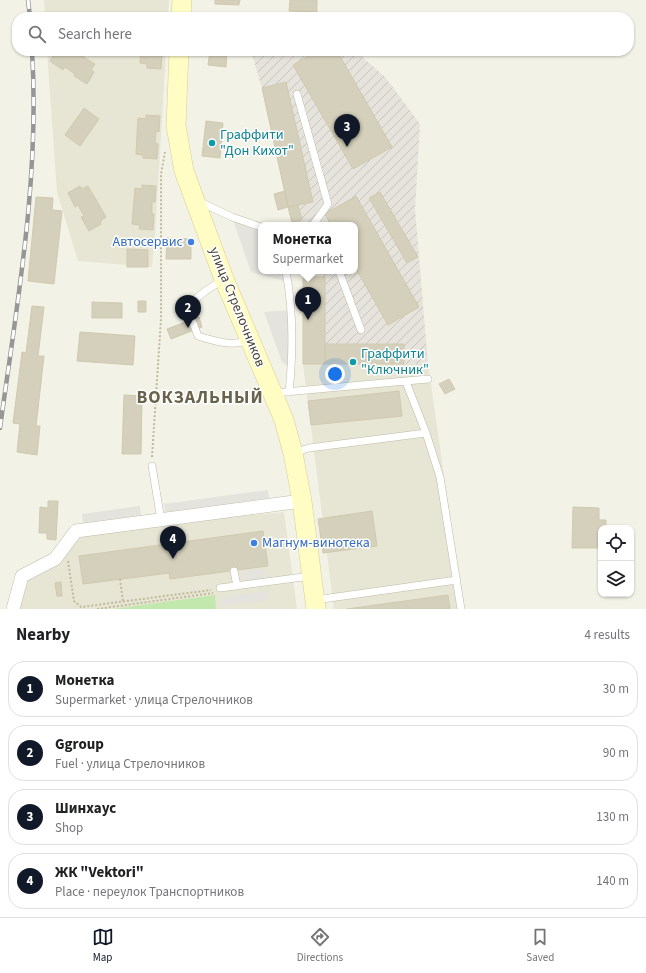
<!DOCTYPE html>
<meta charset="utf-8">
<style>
:root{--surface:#fff;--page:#f2f2f2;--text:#202124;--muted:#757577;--line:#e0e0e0;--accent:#111827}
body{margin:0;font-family:"Source Sans 3",sans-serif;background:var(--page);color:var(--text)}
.controls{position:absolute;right:12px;bottom:12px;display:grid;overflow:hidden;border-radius:8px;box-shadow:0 1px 3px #0004}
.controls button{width:36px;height:36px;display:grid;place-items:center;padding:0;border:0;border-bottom:1px solid var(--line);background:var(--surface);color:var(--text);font:20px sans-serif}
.you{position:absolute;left:335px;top:374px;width:14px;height:14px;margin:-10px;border:3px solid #fff;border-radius:50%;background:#1a73e8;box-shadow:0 0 0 6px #1a73e833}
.badge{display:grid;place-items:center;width:26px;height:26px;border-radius:50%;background:var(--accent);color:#fff;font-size:13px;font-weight:700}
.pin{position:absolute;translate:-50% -33px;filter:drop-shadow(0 1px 2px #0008)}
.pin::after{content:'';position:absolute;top:21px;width:14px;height:12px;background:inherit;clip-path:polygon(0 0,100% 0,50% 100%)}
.popup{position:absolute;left:258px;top:222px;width:100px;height:52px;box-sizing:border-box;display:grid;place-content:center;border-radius:8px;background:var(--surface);filter:drop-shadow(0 1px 3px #0005);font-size:13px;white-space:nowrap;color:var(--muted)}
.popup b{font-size:15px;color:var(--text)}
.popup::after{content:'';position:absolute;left:50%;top:100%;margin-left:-8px;border:8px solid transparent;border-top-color:var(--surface)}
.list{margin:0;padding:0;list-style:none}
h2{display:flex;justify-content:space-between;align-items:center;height:52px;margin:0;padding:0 16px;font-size:17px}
h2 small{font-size:13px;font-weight:400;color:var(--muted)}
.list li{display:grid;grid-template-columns:26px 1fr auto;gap:12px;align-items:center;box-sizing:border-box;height:56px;margin:0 8px 8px;padding:0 8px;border:1px solid var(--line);border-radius:16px}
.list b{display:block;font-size:15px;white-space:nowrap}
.list p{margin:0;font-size:13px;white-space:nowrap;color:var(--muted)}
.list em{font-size:13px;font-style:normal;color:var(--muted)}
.icon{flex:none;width:22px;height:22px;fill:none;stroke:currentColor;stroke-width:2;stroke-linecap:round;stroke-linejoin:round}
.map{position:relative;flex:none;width:646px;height:609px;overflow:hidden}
.search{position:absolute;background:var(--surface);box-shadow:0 1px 3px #0004;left:12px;right:12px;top:12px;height:44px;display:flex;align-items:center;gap:10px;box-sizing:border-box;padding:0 14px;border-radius:16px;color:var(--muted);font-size:15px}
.sheet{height:308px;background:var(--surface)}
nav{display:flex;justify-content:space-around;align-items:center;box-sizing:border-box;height:56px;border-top:1px solid var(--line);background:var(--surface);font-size:11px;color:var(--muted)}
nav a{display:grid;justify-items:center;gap:2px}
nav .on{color:var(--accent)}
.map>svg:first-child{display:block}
.residential{fill:#e7e5d4}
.industrial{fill:url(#industrial-furrows)}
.park{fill:#c3e8ae}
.parking{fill:#e4e3de}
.building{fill:#d5d0bb;stroke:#d0c9af}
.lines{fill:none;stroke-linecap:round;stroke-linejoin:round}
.lane-casing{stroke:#bfbba9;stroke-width:8}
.street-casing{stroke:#bfbba9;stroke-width:14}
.secondary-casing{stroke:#d4cf96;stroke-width:20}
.path{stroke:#c0ba9a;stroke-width:2;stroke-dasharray:2 2;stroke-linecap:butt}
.lane{stroke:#fff;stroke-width:7}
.street{stroke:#fff;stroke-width:13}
.secondary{stroke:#fffcc4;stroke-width:19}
.rail-casing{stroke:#969696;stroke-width:4.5}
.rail{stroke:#fff;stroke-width:3;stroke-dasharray:9;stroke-linecap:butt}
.culture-dot{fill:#0f9aa8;stroke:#fff;stroke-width:1.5}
.shop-dot{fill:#3f7fe0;stroke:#fff;stroke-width:1.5}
.labels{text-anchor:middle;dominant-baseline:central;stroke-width:3;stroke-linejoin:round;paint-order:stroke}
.culture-label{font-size:14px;fill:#0d838f;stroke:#fff;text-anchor:start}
.shop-label{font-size:14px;fill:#366cbe;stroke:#fff;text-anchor:end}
.street-label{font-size:14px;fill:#464335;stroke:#fff}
.district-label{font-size:18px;font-weight:bold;letter-spacing:1px;fill:#69634c;stroke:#fff}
</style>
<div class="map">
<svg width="646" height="609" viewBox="0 0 646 609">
<defs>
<pattern id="industrial-furrows" width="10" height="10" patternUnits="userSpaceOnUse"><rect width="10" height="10" fill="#e5e3db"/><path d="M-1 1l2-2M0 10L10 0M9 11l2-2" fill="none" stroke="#c6c4bd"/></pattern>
</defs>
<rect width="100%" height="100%" fill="#f3f2e6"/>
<path class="residential" d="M44 0H169L168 17H45Z
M47 51H166L155 237 152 267 78 261 57 192Z
M303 364H428L463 609H334Z
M284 512 297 609H18L27 578 78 536 176 523Z"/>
<path class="industrial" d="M251 51H356L385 77 420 124 415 209 428 364H303V277L301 271H355V225H292L262 88Z"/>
<path class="park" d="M215 595 216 609H112Z"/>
<path class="parking" d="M232 217 261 227V271H286L288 282 251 272Z
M290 310 291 369 282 362 264 312Z
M268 490 269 498 165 512 164 504Z
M140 506 141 515 83 523 82 514Z
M264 569 265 578 244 581 243 571Z
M267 591 268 600 223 606 221 597Z"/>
<path class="building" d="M215 0H240L239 5 215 4Z
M290 0H317V12L289 11Z
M56 51H74L95 64 91 70 94 72 87 84 74 76 75 74 65 67 63 70 50 61Z
M141 51H159V53H162L161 69 147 68V64L140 63Z
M210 51H227L226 67 208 65Z
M317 51H337L392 147 353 169 293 65Z
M286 82 313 202 288 207 262 88Z
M84 108 99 119 80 146 65 135Z
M146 115 160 116 159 132 156 131 155 143 158 144 157 159 143 158V155L136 154 138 118 146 119Z
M206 121 223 123 220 158 202 156Z
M142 185 156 186 155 202H152V214H154L153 230 139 229 140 225 132 224 135 188 142 189Z
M80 186 82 189 88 186 106 217 100 221 101 224 89 231 81 217 84 216 78 205 75 207 68 193Z
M285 191 288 207 278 210 274 194Z
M380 192 418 257 407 263 369 198Z
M356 196 419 307 388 325 355 267V225H331L325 214Z
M36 197 53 198 52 210 62 211 54 284 28 281Z
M298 205 302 220 292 222 288 207Z
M167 238 191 239V259H166Z
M127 249 148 250V267H127Z
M303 277H325V364H303Z
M138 301H146V312H138Z
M92 302 122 303V318H92Z
M32 306 44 307 38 356H44L36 426H40L37 455 17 452 20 424 13 423 22 352 26 353Z
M199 317 202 327 171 339 167 329Z
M80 332 135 336 133 365 77 361Z
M325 344H404V364H325Z
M449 379 455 389 445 394 439 384Z
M399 391 402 416 311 425 308 401Z
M124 395 142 396 141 454H122Z
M48 501H58L56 540 47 539V533H39L40 507 48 508Z
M573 507 599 508V520H606V528H601V534H598V548H572Z
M372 511 377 546 323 553 318 519Z
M263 531 268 566 170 579 169 573 83 584 79 556Z
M61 582 62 596H57L55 583Z
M448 595 450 609H347Z"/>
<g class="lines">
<g class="lane-casing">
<path id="lane" d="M297 94 328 204 313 225
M198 201 232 217 261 227
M286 271C293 309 293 354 289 392
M339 271 361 330
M224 280C209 287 199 295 187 307L198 336C219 342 229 346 250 341
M406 382 426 433 440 477 461 609
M274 393 428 379
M293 453 309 448 426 433
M152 466 161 520
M234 571 237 586
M220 588 311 576
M315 600 457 580"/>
</g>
<g class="street-casing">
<path id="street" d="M13 609 22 576 55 559 76 531 302 501"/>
</g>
<g class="secondary-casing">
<path id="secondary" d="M181 17 182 0
M179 51 176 126 184 171 224 279 284 420 293 453 302 501 316 609"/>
</g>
<path class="path" d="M152 457 161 319V174L165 152
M68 561 74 601 81 607 211 590
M120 579 123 601
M97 609 213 593"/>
<use href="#lane" class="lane"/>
<use href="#street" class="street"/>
<use href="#secondary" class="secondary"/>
<g class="rail-casing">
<path id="rail" d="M28 0 30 17
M0 428C17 303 40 178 32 51"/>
</g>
<use href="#rail" class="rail"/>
</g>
<g class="culture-dot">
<circle cx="212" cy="143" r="4"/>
<circle cx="353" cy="362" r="4"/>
</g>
<g class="shop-dot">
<circle cx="191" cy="242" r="4"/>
<circle cx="254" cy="543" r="4"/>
</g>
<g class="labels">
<g class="culture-label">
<text x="220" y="135">Граффити<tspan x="220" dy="16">"Дон Кихот"</tspan></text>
<text x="361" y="354">Граффити<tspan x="361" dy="16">"Ключник"</tspan></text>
</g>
<g class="shop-label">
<text x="183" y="242">Автосервис</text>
<text x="262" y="543" text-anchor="start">Магнум-винотека</text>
</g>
<g class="street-label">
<text transform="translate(237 307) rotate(68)">улица Стрелочников</text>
</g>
<g class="district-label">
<text x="200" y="397">ВОКЗАЛЬНЫЙ</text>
</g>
</g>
</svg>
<div class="controls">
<button><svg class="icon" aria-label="locate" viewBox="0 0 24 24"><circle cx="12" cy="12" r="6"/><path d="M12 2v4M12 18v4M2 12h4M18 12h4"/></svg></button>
<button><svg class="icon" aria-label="layers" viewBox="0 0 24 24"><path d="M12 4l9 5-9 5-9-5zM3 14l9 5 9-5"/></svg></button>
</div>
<div class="you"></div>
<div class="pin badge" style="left:308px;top:320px">1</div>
<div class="popup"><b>Монетка</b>Supermarket</div>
<div class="pin badge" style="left:188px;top:328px">2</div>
<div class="pin badge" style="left:347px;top:147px">3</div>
<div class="pin badge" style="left:173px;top:559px">4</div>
<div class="search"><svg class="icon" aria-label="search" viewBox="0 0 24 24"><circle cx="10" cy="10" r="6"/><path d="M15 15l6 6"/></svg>Search here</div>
</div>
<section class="sheet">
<h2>Nearby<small>4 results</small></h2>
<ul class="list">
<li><span class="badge">1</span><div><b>Монетка</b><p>Supermarket · улица Стрелочников</p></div><em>30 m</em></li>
<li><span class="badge">2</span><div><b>Ggroup</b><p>Fuel · улица Стрелочников</p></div><em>90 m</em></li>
<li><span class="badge">3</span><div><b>Шинхаус</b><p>Shop</p></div><em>130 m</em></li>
<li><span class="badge">4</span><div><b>ЖК &quot;Vektori&quot;</b><p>Place · переулок Транспортников</p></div><em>140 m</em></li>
</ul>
</section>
<nav>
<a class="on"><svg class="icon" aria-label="map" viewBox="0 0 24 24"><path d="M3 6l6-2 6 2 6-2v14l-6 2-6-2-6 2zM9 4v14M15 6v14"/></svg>Map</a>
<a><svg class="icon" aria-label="directions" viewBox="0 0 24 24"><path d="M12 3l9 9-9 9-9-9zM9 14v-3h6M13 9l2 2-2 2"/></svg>Directions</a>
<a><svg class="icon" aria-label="saved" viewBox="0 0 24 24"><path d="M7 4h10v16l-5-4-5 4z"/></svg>Saved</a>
</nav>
